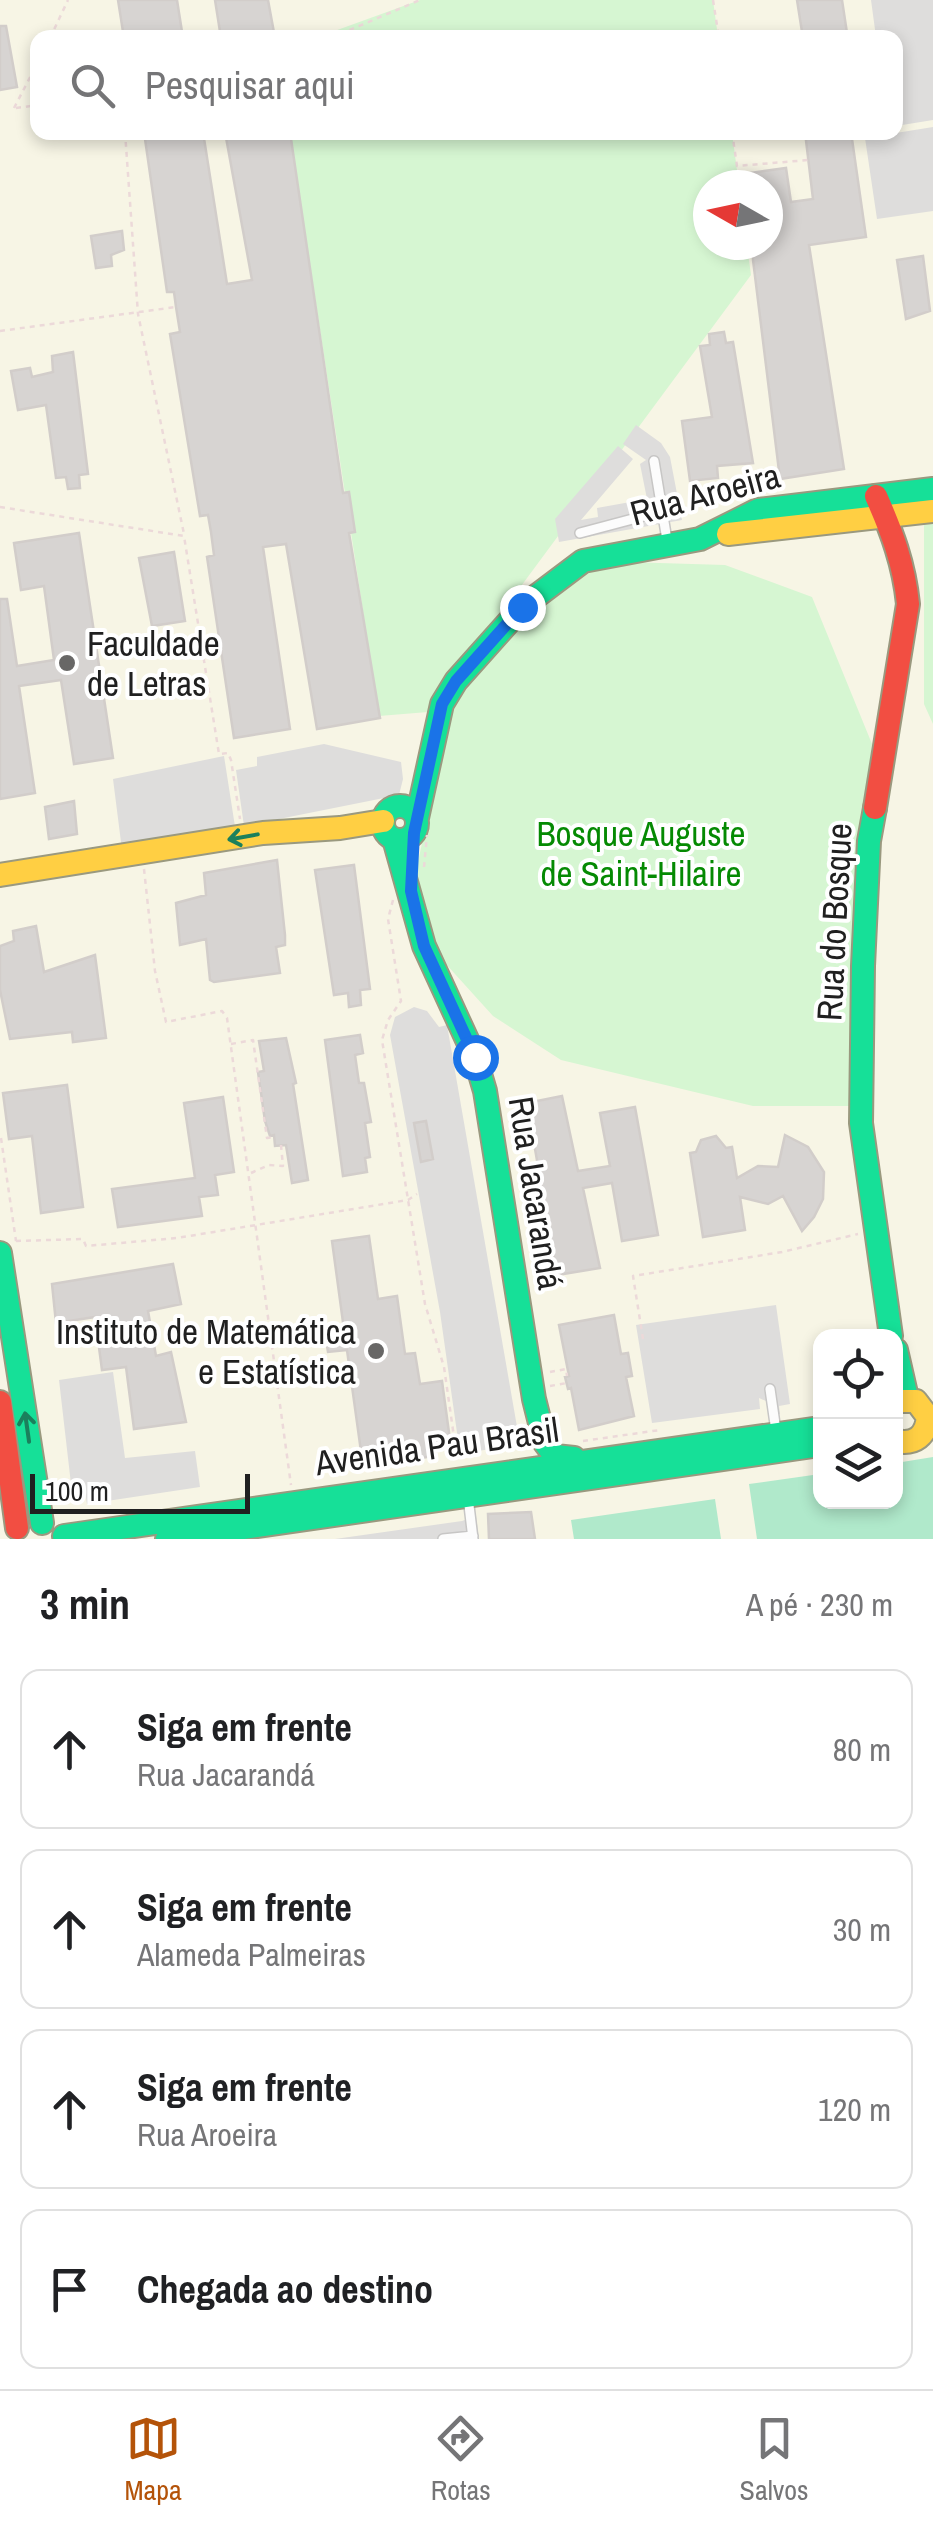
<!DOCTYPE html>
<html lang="pt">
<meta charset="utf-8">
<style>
:root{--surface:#fff;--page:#f6f6f6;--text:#202124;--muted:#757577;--line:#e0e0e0;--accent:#b45309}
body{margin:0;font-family:"Archivo Narrow",sans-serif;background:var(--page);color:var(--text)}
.controls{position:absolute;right:30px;bottom:30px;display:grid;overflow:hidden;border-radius:20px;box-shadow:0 5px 15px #0003}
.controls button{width:90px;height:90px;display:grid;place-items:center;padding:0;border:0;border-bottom:2px solid var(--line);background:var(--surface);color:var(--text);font:50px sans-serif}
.compass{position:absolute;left:693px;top:170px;width:90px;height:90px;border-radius:50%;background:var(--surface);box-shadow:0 5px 15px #0003;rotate:279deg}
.scale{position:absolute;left:30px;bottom:25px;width:220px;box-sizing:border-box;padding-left:10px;border:5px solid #202020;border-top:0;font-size:28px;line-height:35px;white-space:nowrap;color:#202020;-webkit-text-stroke:8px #fff;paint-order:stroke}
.stop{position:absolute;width:30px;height:30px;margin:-22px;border:8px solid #1a73e8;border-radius:50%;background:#fff}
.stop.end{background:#1a73e8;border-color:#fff;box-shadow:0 2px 10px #0008}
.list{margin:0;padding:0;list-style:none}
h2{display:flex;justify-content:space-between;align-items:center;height:130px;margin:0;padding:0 40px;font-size:42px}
h2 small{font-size:32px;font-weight:400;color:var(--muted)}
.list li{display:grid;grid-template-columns:65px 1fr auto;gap:30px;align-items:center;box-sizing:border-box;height:160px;margin:0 20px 20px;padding:0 20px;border:2px solid var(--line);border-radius:20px}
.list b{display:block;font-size:38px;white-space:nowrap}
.list p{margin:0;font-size:32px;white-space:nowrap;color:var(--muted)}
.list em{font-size:32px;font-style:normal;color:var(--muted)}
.icon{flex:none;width:55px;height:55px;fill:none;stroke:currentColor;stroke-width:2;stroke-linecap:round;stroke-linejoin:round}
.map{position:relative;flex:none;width:933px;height:1539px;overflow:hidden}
.search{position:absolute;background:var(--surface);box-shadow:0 5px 15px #0003;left:30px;right:30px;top:30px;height:110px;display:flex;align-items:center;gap:25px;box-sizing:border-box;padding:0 35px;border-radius:20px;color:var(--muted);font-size:38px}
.sheet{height:850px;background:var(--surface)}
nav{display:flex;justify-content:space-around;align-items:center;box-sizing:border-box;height:140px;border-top:2px solid var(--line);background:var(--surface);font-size:28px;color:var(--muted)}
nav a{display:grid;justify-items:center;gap:5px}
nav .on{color:var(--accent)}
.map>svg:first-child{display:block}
.education{fill:#f7f5e5;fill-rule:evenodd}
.park{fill:#d6f6d2}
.pitch{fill:#b0e9cb}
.parking{fill:#dedddc}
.building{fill:#d7d4d2;stroke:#d2cdca;stroke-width:2.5}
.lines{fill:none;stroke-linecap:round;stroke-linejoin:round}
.lane-casing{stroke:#c7c6c5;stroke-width:12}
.fast-casing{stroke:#9a997f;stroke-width:26}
.slow-casing{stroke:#9a997f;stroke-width:26}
.jam-casing{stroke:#9a997f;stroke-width:26}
.path{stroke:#ecd9d9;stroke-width:2.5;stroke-dasharray:5 5;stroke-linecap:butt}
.lane{stroke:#fcfcfc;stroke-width:9}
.fast{stroke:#16e098;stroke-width:22}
.slow{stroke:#ffcf43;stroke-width:22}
.jam{stroke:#f24e42;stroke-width:22}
.oneway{stroke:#1b805c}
.route{stroke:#1a73e8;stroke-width:12}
.poi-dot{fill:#686766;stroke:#fff;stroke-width:4}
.labels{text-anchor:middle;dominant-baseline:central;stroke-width:8;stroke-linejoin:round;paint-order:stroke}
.street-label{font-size:35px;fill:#202020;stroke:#fff}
.poi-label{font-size:35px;fill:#202020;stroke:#fff;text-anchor:start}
.park-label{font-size:35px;fill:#058a03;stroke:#fff}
</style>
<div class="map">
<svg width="933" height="1539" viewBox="0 0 933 1539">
<rect width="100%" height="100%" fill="#eeece9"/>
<path class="education" d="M0 0H933V1539H0ZM38 38H896V132H38ZM708 185H768V245H708ZM820 1336H896V1502H820Z"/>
<path class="park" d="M420 0H713L718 37H318Z
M290 133H732L739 185H708V245H747L751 275 428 712 379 716Z
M933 523V724L924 704V525Z
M626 562 725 565 812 597 872 744 859 843 850 1106H753L561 1060 493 1016 436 953 415 875 433 794 441 714 555 582Z"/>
<path class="pitch" d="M933 1457V1539H757L749 1484 820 1474V1502H896V1463Z
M715 1499 721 1539H574L571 1520Z"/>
<path class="parking" d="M871 0H933V120L896 126V38L876 37Z
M933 127V211L877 219 865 138Z
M636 425 661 443 670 457 682 520 559 542 555 519 618 446 633 459 581 520 598 517 597 508 647 499 640 464 646 460 623 444Z
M324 744 401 762 403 779 399 795 244 826 236 770 257 766V757Z
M224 756 236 833 122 850 113 779Z
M414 1007 427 1011 439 1027 447 1025 520 1444 460 1454 440 1312 390 1035 395 1017Z
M776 1305 790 1404 779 1406 780 1414 769 1416 766 1401 759 1398 760 1409 652 1423 636 1325Z
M113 1372 125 1458 195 1451 200 1487 87 1504 85 1492 71 1484 59 1380Z
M476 1516 479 1539H335L462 1521Z"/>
<path class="building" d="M118 0H177L183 38H124Z
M215 0H268L275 38H221Z
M797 0H842L847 33 803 38Z
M0 26H6L17 87 0 90Z
M144 132H203L227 284 252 280 225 132H290L343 493 349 492 355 532 349 533 380 718 317 729 286 544 263 547 290 729 234 738 207 557 214 555 211 532 208 515 200 516 170 334 180 332 176 307 174 292H167Z
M805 132H851L866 237 809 245 844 469 780 479 753 260V245H768V185H745L743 174 786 168 791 202 813 199Z
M122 231 124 250 111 255 112 266 96 268 91 236Z
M923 256 930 311 906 319 897 260Z
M724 332 726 343 733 342 753 463 717 466 718 478 690 481 682 421 712 417 700 346 710 345 709 334Z
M73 352 88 474 79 475 80 488 68 489 66 477 56 478 46 405 18 410 11 371 30 368 32 377 53 372 52 356Z
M79 533 113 758 74 764 61 680 19 686 35 793 0 799V599H7L17 666 54 660 44 586 21 590 14 543Z
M174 552 185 621 152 626 139 558Z
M74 801 77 834 49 839 45 807Z
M277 860 285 935V945L276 947 280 973 214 982 210 980 206 939 180 945 176 903 206 895 204 873Z
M354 865 370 989 360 990 361 1005 349 1007 348 993 334 995 315 870Z
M36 926 44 972 95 955 106 1038 73 1042 72 1032 10 1039 0 990V946L14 941 13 931Z
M360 1035 363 1053 355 1055 359 1083H364L371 1122 365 1123 370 1157 365 1158 367 1172 343 1176 325 1040Z
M286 1038 296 1083 293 1084 308 1180 292 1183 286 1145 275 1146 274 1135 270 1136 265 1121 258 1072 264 1071 259 1041Z
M67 1085 83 1207 41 1213 32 1136 9 1139 3 1093Z
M562 1096 578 1171 610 1166 600 1113 635 1107 658 1235 622 1241 612 1183 583 1188 600 1268 557 1275 527 1103Z
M223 1097 234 1172 215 1175 218 1195 199 1197 202 1216 118 1227 112 1189 195 1178 184 1103Z
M426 1121 433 1159 421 1162 414 1123Z
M785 1135 808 1147 824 1172 823 1199 814 1217 802 1231 783 1196 768 1204 740 1197 745 1230 703 1237 690 1153 696 1152 701 1140 716 1136 726 1148 732 1147 737 1178 758 1166 778 1167Z
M369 1236 378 1299 397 1296 405 1354 415 1353 420 1384 442 1381 450 1440 430 1443 432 1456 382 1466 378 1463 363 1466 347 1350 328 1352 326 1340 345 1337 332 1241Z
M173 1264 181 1304 148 1311 156 1356 171 1352 186 1422 134 1429 126 1367 102 1370 95 1317 56 1323 52 1284Z
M614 1315 621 1354 628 1353 632 1376 626 1377 634 1416 579 1430 571 1388 568 1389 565 1377 569 1376 559 1325Z
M531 1512 535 1539H489L488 1514Z"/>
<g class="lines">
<g class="lane-casing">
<path id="lane" d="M654 461 667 540
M580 533 663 511
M770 1389 776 1431
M468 1497 473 1539
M443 1539 473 1536"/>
</g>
<g class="fast-casing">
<path id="fast" d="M383 823a17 17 0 1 1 34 0a17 17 0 1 1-34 0Z
M875 808 869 841 863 966 861 1123 891 1336
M417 818 442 704 456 681 522 607 583 561 700 539 758 510 933 489
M394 839 424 946 475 1057 485 1091 534 1399 545 1443 555 1456 574 1458
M0 1253 42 1523
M896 1350 907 1398
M64 1536 820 1428
M167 1539 820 1445"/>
</g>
<g class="slow-casing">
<path id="slow" d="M728 534 933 511
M0 875 263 833 340 828 383 821
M896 1401H916L928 1417C926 1436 915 1445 896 1441"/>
</g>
<g class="jam-casing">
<path id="jam" d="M875 808 908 604C904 564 892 532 876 496
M0 1402 17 1528"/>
</g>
<path class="path" d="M713 0 719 38
M50 38 68 0
M331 38 420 0
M14 108 38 62
M16 108 38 105
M125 132 138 314 184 534
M732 132 737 166 808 160
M875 132 876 141
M0 331 176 307
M0 507 184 536 219 754 228 753 231 760 240 819
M424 867 427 835
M144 869 155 971 166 1022 222 1011 227 1018 291 1485
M393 900 388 919 401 1001 388 1020 382 1040 425 1304 444 1367 457 1458
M231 1044 253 1040 267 1138 274 1137
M1 1138 16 1241
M251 1173 269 1165 283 1166 281 1145
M16 1241 83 1239 86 1246 177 1238 408 1200 417 1194
M643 1339 633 1276 782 1252 858 1234
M550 1372 566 1369 567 1376
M550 1386 567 1383
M583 1441 660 1430"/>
<use href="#lane" class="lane"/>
<use href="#fast" class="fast"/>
<use href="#slow" class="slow"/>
<use href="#jam" class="jam"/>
</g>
<defs><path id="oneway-shaft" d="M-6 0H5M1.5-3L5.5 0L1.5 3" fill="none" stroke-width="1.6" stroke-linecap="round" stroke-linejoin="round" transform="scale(2.5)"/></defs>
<g class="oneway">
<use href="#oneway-shaft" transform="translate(243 837) rotate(170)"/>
<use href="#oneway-shaft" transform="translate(27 1427) rotate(-98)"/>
</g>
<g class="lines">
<path class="route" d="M475 1057 424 946 411 891 414 833 442 704 456 681 522 607"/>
</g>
<g class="poi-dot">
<circle cx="67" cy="663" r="10"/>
<circle cx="376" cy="1351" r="10"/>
</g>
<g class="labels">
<g class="street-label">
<text transform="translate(705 494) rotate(-15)">Rua Aroeira</text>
<text transform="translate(834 922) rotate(-87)">Rua do Bosque</text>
<text transform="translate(536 1193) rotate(81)">Rua Jacarandá</text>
<text transform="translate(437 1446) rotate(-8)">Avenida Pau Brasil</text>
</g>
<g class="poi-label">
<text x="87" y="643">Faculdade<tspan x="87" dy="40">de Letras</tspan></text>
<text x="356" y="1331" text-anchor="end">Instituto de Matemática<tspan x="356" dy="40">e Estatística</tspan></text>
</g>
<g class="park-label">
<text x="641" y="833">Bosque Auguste<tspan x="641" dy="40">de Saint-Hilaire</tspan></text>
</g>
</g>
</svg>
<div class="controls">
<button><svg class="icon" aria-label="locate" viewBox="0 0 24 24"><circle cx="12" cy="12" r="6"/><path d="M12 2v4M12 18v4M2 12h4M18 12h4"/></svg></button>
<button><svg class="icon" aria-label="layers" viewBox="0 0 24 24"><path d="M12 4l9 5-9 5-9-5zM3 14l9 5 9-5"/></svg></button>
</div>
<svg class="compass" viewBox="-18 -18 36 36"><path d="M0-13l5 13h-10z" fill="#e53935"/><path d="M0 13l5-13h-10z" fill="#757577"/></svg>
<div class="scale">100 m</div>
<div class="stop" style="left:475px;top:1057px"></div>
<div class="stop end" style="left:522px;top:607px"></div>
<div class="search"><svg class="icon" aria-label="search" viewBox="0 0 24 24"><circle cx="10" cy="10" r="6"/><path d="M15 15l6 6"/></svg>Pesquisar aqui</div>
</div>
<section class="sheet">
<h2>3 min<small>A pé · 230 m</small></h2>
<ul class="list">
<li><svg class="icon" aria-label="ahead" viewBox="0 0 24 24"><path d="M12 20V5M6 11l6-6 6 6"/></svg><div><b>Siga em frente</b><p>Rua Jacarandá</p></div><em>80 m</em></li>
<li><svg class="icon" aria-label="ahead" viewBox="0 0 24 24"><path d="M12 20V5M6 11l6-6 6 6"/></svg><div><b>Siga em frente</b><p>Alameda Palmeiras</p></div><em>30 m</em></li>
<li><svg class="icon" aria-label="ahead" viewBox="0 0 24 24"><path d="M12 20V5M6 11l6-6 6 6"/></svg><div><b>Siga em frente</b><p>Rua Aroeira</p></div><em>120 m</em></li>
<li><svg class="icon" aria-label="arrive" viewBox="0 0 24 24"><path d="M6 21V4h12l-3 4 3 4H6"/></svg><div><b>Chegada ao destino</b></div></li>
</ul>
</section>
<nav>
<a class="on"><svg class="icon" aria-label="map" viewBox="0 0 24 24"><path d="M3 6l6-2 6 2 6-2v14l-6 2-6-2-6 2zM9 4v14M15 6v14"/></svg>Mapa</a>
<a><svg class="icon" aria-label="directions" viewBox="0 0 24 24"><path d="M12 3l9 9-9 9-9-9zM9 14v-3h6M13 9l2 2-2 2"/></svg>Rotas</a>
<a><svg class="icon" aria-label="saved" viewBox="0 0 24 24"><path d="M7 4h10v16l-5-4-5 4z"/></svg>Salvos</a>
</nav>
